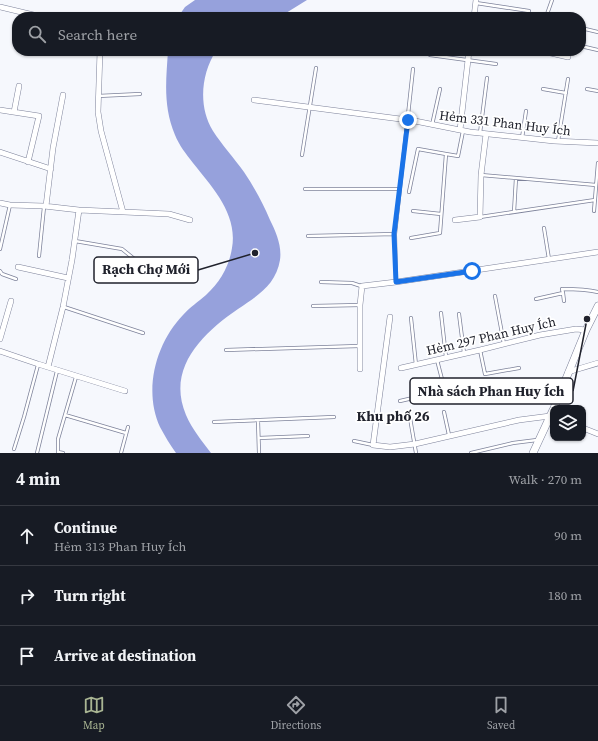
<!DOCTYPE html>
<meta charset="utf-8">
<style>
:root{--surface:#171b24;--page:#242831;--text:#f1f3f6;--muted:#9ea1a6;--line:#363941;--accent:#a9b593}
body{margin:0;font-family:"Source Serif 4",serif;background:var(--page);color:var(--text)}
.controls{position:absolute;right:12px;bottom:12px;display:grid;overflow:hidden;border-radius:8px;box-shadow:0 1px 3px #0004}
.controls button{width:36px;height:36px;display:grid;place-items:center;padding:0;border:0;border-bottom:1px solid var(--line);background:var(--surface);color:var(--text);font:20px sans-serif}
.stop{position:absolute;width:12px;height:12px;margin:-9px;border:3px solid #1a73e8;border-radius:50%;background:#fff}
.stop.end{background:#1a73e8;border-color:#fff;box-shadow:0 1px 4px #0008}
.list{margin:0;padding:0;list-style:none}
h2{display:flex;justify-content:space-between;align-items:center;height:52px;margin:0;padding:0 16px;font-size:17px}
h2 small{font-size:13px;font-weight:400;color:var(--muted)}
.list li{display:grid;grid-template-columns:26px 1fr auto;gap:12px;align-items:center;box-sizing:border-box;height:60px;padding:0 16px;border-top:1px solid var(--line)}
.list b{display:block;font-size:15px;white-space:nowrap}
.list p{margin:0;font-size:13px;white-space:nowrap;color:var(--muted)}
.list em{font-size:13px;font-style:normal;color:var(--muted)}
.icon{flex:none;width:22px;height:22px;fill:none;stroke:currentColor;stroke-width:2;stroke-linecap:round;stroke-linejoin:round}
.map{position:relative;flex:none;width:598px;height:453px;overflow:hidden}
.search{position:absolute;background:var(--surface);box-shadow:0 1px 3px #0004;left:12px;right:12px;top:12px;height:44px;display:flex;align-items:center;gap:10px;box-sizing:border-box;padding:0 14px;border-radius:16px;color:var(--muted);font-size:15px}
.sheet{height:232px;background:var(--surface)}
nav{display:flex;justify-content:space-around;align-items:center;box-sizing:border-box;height:56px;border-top:1px solid var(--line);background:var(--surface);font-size:11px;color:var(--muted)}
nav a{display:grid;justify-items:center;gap:2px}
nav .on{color:var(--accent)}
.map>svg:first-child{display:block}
.water{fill:#96a1dc}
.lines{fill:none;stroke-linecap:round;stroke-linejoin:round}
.service-casing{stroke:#7d829a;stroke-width:4}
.minor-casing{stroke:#7d829a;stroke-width:6}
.secondary-casing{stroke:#7d829a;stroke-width:8}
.service{stroke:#fff;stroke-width:2.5}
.minor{stroke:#fff;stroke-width:5}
.secondary{stroke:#fff;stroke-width:7}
.route{stroke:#1a73e8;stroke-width:5}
.labels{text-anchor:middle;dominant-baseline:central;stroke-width:3.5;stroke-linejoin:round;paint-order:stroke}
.street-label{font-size:13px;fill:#20222c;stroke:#fff}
.neighbourhood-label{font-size:14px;font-weight:bold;fill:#20222c;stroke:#fff}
.leader{fill:none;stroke:#20222c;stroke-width:1.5}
.callout-dot{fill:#20222c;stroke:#fff;stroke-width:1.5}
.callout{fill:#fff;stroke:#20222c;stroke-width:1.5}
.callout-label{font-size:14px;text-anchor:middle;font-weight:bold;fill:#20222c}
</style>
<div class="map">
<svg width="598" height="453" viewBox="0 0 598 453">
<rect width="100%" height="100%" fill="#f6f8fd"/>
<path class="water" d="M195 0H307L286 13 275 17H178L185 7Z
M168 51H216C201 74 198 107 213 131 222 145 234 158 244 172 254 187 263 203 270 220 276 232 282 246 280 260 276 285 257 296 238 309 203 333 166 368 186 415 192 429 202 441 211 453H176C170 445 165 436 160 427 143 390 156 343 183 315 190 307 198 302 206 295 220 282 229 267 232 248 238 214 212 187 193 163 186 154 179 145 175 135 163 106 166 81 168 51Z"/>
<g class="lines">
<g class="service-casing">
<path id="service" d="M476 3 529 11
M447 14 474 17
M546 17 552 0
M581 28 598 32
M585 47 598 50
M430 55 496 64
M543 89 566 93
M587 89 598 91
M98 96 140 94
M432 125 440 89
M480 133 487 78
M522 138 526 111
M558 141 568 79
M302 155 316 68
M481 175 596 185
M305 189H400
M409 192 418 149 446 154
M413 211 441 214
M594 211 598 163
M514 212 516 178
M480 217 595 200
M544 228 549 259
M308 236 395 234
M411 238 440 233 446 154 458 156 463 131
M75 241 122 249 138 262 155 263
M0 249 10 205
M39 256 44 207
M0 271 2 274 16 279
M321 282 352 283 361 286
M396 282 395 234 413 69
M563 293 564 301
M495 296 504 344
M536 299 563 293 562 289C574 289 586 289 598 292
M313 306 360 305
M64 307 143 333
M441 313 446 357
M459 314 464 353
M411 318 416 365
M226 350 359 346
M480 350 485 374 519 368
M437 360 445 391
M517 383 535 380 564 381
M400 401 482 382
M444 412 449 435
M65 415 126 433
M410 418 416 453
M258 421 259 453
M214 422 334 417
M259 438 308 436
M354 441 373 445
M14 449 24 417 38 365
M58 452 63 453
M37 453 57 371
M58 453V439L76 377
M121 453 128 427
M471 453 513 443 537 440"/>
</g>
<g class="minor-casing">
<path id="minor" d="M0 7 42 17
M474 17 476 0
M100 51 98 112 101 131 123 212
M542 51 568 57
M254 100 408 120
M0 110 39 116 28 162
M14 112 19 86
M410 120 470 132 554 141 598 143
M460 130 469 51
M0 152 51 169
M0 203 10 205 44 206 79 210 169 214 190 220
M46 206 53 148 63 95
M455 220 480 217 481 175 486 134
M18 267 68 278
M390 317 373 445 390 447 415 444 519 420 550 416 552 417
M0 339 11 301
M0 351 38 364 125 391
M48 367 63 307 72 260 79 210
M401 368 480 350 540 335 576 329 586 330
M360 369V305L362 286 396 282 598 252
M568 372 598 363
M583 428 598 434"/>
</g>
<g class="secondary-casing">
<path id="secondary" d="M554 408 586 330 598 306
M533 453 553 410"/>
</g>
<use href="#service" class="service"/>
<use href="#minor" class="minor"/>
<use href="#secondary" class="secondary"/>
</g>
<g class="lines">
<path class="route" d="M408 120 394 234 396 282 472 271"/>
</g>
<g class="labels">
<g class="street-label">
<text transform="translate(505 123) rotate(7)">Hẻm 331 Phan Huy Ích</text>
<text transform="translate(491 336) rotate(-13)">Hẻm 297 Phan Huy Ích</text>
</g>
<g class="neighbourhood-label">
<text x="393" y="416">Khu phố 26</text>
</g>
</g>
<path class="leader" d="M255 253L198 270M587 319L573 391"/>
<g class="callout-dot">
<circle cx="255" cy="253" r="4"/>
<circle cx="587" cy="319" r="4"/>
</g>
<g class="callout">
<rect x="94" y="257" width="104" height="26" rx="4"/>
<rect x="410" y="378" width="163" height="26" rx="4"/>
</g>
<g class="callout-label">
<text x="146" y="274">Rạch Chợ Mới</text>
<text x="491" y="396">Nhà sách Phan Huy Ích</text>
</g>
</svg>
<div class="controls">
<button><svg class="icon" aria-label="layers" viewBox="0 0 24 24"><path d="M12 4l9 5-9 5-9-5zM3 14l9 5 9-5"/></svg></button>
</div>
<div class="stop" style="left:472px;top:271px"></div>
<div class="stop end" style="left:408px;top:120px"></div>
<div class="search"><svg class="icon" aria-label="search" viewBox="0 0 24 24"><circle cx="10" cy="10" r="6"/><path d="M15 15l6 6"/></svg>Search here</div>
</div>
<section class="sheet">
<h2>4 min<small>Walk · 270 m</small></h2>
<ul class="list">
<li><svg class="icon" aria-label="ahead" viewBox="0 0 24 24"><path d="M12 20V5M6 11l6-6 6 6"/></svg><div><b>Continue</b><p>Hẻm 313 Phan Huy Ích</p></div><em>90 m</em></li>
<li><svg class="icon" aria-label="right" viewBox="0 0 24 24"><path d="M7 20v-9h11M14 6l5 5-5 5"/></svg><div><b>Turn right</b></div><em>180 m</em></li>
<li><svg class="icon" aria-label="arrive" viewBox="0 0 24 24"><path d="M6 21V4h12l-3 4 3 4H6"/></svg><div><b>Arrive at destination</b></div></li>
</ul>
</section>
<nav>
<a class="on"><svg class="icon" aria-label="map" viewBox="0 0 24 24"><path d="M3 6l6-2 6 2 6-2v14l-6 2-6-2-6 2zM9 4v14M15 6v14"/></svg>Map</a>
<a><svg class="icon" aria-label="directions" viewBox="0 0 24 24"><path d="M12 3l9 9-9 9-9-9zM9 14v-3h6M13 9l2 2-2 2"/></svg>Directions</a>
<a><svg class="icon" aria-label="saved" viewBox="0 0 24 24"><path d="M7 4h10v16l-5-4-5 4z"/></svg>Saved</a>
</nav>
